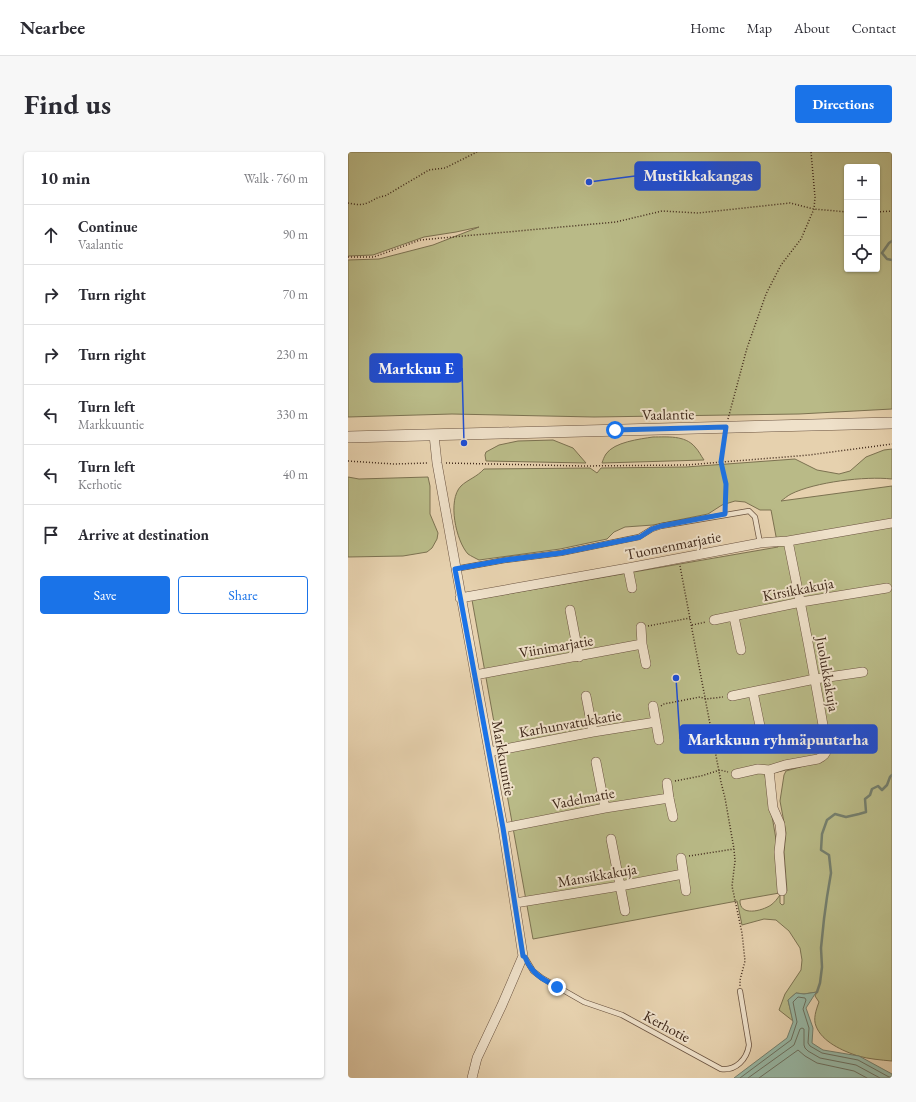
<!DOCTYPE html>
<meta charset="utf-8">
<style>
:root{--surface:#fff;--page:#f7f7f7;--text:#2b2b33;--muted:#7c7c81;--line:#e1e1e2;--accent:#1a73e8}
body{margin:0;font-family:"EB Garamond",serif;background:var(--page);color:var(--text)}
.controls{position:absolute;right:12px;top:12px;display:grid;overflow:hidden;border-radius:4px;box-shadow:0 1px 3px #0004}
.controls button{width:36px;height:36px;display:grid;place-items:center;padding:0;border:0;border-bottom:1px solid var(--line);background:var(--surface);color:var(--text);font:20px sans-serif}
.stop{position:absolute;width:12px;height:12px;margin:-9px;border:3px solid #1a73e8;border-radius:50%;background:#fff}
.stop.end{background:#1a73e8;border-color:#fff;box-shadow:0 1px 4px #0008}
.list{margin:0;padding:0;list-style:none}
h2{display:flex;justify-content:space-between;align-items:center;height:52px;margin:0;padding:0 16px;font-size:17px}
h2 small{font-size:13px;font-weight:400;color:var(--muted)}
.list li{display:grid;grid-template-columns:26px 1fr auto;gap:12px;align-items:center;box-sizing:border-box;height:60px;padding:0 16px;border-top:1px solid var(--line)}
.list b{display:block;font-size:15px;white-space:nowrap}
.list p{margin:0;font-size:13px;white-space:nowrap;color:var(--muted)}
.list em{font-size:13px;font-style:normal;color:var(--muted)}
.actions{display:flex;gap:8px;padding:12px 16px}
.actions a{flex:1;padding:9px 0;border:1px solid var(--accent);border-radius:4px;text-align:center;font-size:14px;color:var(--accent)}
.actions .main{background:var(--accent);color:#fff}
.icon{flex:none;width:22px;height:22px;fill:none;stroke:currentColor;stroke-width:2;stroke-linecap:round;stroke-linejoin:round}
.map{position:relative;flex:none;width:544px;height:926px;overflow:hidden;border-radius:4px}
header{display:flex;align-items:center;gap:24px;box-sizing:border-box;height:56px;padding:0 20px;background:var(--surface);border-bottom:1px solid var(--line)}
header strong{font-size:19px}
nav{display:flex;gap:22px;margin-inline-start:auto;font-size:14px}
.intro{display:flex;align-items:center;justify-content:space-between;box-sizing:border-box;height:96px;padding:0 24px}
h1{margin:0;font-size:28px}
.button{padding:10px 18px;border-radius:4px;background:var(--accent);color:#fff;font-size:14px;font-weight:700}
main{display:flex;gap:24px;padding:0 24px}
aside{flex:1;background:var(--surface);border-radius:4px;box-shadow:0 1px 3px #0004}
.map>svg:first-child{display:block}
.green{fill:#b9ba87;stroke:#7c7251;fill-rule:evenodd}
.water{fill:#97b8a6;stroke:#747f6e}
.lines{fill:none;stroke-linecap:round;stroke-linejoin:round}
.shore{stroke:#6c7060;stroke-width:1}
.stream{stroke:#747f6e;stroke-width:2.5}
.service-casing{stroke:#6a5340;stroke-width:6}
.minor-casing{stroke:#6a5340;stroke-width:10}
.tertiary-casing{stroke:#6a5340;stroke-width:12}
.path{stroke:#40291b;stroke-width:1.5;stroke-dasharray:1 2;stroke-linecap:butt}
.service{stroke:#efe1ca;stroke-width:4.5}
.minor{stroke:#efe1ca;stroke-width:9}
.tertiary{stroke:#efe1ca;stroke-width:11}
.route{stroke:#1a73e8;stroke-width:5}
.labels{text-anchor:middle;dominant-baseline:central;stroke-width:4;stroke-linejoin:round;paint-order:stroke}
.street-label{font-size:15px;fill:#40291b;stroke:#efe1ca}
.leader{fill:none;stroke:#1d4ed8;stroke-width:1.5}
.callout-dot{fill:#1d4ed8;stroke:#efe1ca;stroke-width:1.5}
.callout{fill:#1d4ed8;stroke:#1d4ed8;stroke-width:1.5}
.callout-label{font-size:16px;text-anchor:middle;font-weight:bold;fill:#fff}
</style>
<header>
<strong>Nearbee</strong>
<nav><a>Home</a><a>Map</a><a>About</a><a>Contact</a></nav>
</header>
<div class="intro"><h1>Find us</h1><a class="button">Directions</a></div>
<main>
<aside>
<h2>10 min<small>Walk · 760 m</small></h2>
<ul class="list">
<li><svg class="icon" aria-label="ahead" viewBox="0 0 24 24"><path d="M12 20V5M6 11l6-6 6 6"/></svg><div><b>Continue</b><p>Vaalantie</p></div><em>90 m</em></li>
<li><svg class="icon" aria-label="right" viewBox="0 0 24 24"><path d="M7 20v-9h11M14 6l5 5-5 5"/></svg><div><b>Turn right</b></div><em>70 m</em></li>
<li><svg class="icon" aria-label="right" viewBox="0 0 24 24"><path d="M7 20v-9h11M14 6l5 5-5 5"/></svg><div><b>Turn right</b></div><em>230 m</em></li>
<li><svg class="icon" aria-label="left" viewBox="0 0 24 24"><path d="M17 20v-9H6M10 6l-5 5 5 5"/></svg><div><b>Turn left</b><p>Markkuuntie</p></div><em>330 m</em></li>
<li><svg class="icon" aria-label="left" viewBox="0 0 24 24"><path d="M17 20v-9H6M10 6l-5 5 5 5"/></svg><div><b>Turn left</b><p>Kerhotie</p></div><em>40 m</em></li>
<li><svg class="icon" aria-label="arrive" viewBox="0 0 24 24"><path d="M6 21V4h12l-3 4 3 4H6"/></svg><div><b>Arrive at destination</b></div></li>
</ul>
<div class="actions"><a class="main">Save</a><a>Share</a></div>
</aside>
<div class="map">
<svg width="544" height="926" viewBox="0 0 544 926">
<rect width="100%" height="100%" fill="#e6d1ae"/>
<filter id="stains"><feTurbulence type="fractalNoise" baseFrequency=".005" numOctaves="4"/><feColorMatrix values="0 0 0 0 .2 0 0 0 0 .09 0 0 0 0 .02 0 0 0 .5 -.17"/></filter>
<radialGradient id="worn" r=".72"><stop offset=".6" stop-color="#630" stop-opacity="0"/><stop offset="1" stop-color="#630" stop-opacity=".3"/></radialGradient>
<path class="green" d="M0 0H544V257L451 262 246 265 104 262 0 265V108L31 107 85 93 131 75 108 80 76 85 25 103 0 104ZM499 15H529V117H499Z
M305 285C319 285 337 283 347 295 351 299 353 304 356 308L254 311C255 308 256 305 258 302 266 290 292 287 305 285Z
M205 288 225 296 238 311 138 309 137 303 138 300 151 293 170 289Z
M544 297V327C517 324 467 330 443 342 439 344 436 347 433 349L544 334V909C533 908 521 907 510 904 495 899 474 890 468 874 465 867 468 858 471 850L467 844 469 840 456 842 448 841 440 848 445 869 431 858 437 842 453 818 454 808 452 796 441 779 428 768 416 767 394 773 389 749 185 787 124 448 430 395 423 358H412L397 350 387 349 374 353 360 362 305 373 277 375 266 380 259 387 212 397 131 408C127 406 123 404 120 402 108 389 99 348 113 334 119 328 129 325 136 317L242 316 249 321 253 316 338 315 447 307 469 318 491 322 502 319 518 305 536 298ZM463 612 438 619 436 623 432 649 438 681 436 700 439 739 436 743V752L434 753 432 751V743C429 747 427 750 423 753 414 759 391 765 392 748L437 740 417 623Z
M0 325 11 327 80 325 82 334V362L90 381 89 387 84 396 79 400 55 404 0 405Z"/>
<path class="water" d="M469 840 467 842 458 856 465 876 464 891 475 898 511 904 544 922V926H386L439 886 445 870 440 848 448 841 456 842Z"/>
<g class="lines">
<path class="shore" d="M392 926 443 888 449 870 445 850 450 845 457 846 458 848 455 857 461 876 460 891 462 894 474 901 510 908 541 925H544
M400 926 446 893 452 877 454 876 456 877V893L457 896 460 899 472 906 508 913 532 926
M411 926 450 898 457 904 469 911 506 919 519 926"/>
<path class="stream" d="M544 89 541 91 534 101 539 107 544 108
M469 840 472 831 474 815 473 796 476 767 479 745 483 721 481 703 473 698 474 682 479 668 487 662 498 665 511 662 518 660 517 647 522 643 524 637 530 634 534 638 539 633 542 625 544 623"/>
<g class="service-casing">
<path id="service" d="M107 417 157 408 213 401 291 385 304 377 313 374 401 359 407 365 412 391
M176 804 185 819 194 826 236 850 274 863 373 917C388 919 399 907 401 893L392 839"/>
</g>
<g class="minor-casing">
<path id="minor" d="M86 283 89 311 155 676 175 804 154 853 129 906 124 926
M280 416 284 436
M112 446 280 416 412 391 440 389 544 371
M222 458 231 505
M386 465 393 498
M366 468 453 450 539 436
M293 475 294 492 298 512
M127 523 294 492
M405 540 412 574
M238 544 245 580
M384 544 467 527 515 520
M305 554 311 588
M141 600 245 580 308 570
M248 610 257 656
M421 618 425 656 432 672 433 682 431 700 434 739
M388 622 410 617 421 618 437 613 470 607C476 604 478 602 479 596 467 526 454 457 440 389
M319 631 321 646 325 665
M155 676 257 656 321 646
M263 687 277 759
M333 706 338 739
M167 751 272 734 335 722"/>
</g>
<g class="tertiary-casing">
<path id="tertiary" d="M0 285 544 271"/>
</g>
<path class="path" d="M0 51C6 52 13 54 19 51 27 48 28 45 37 44L81 18 97 16 129 0
M529 60 544 59
M0 105H26L72 88 268 70 314 59 350 61 442 51 466 57 499 60
M380 267 399 196 418 142 433 113 453 87 466 57 467 45 463 0
M377 284 373 310 378 332 377 358
M0 309 46 312 80 311
M98 311 234 314 338 313 461 303 544 292
M332 414 373 630 377 646 386 697 387 709 384 734 394 781 397 809 392 828V834
M344 473 358 470
M300 474 342 466
M313 554 316 552 352 545 358 547 375 545
M327 629 353 624 372 618 380 620
M341 704 386 697"/>
<use href="#service" class="service"/>
<use href="#minor" class="minor"/>
<use href="#tertiary" class="tertiary"/>
</g>
<g class="lines">
<path class="route" d="M209 835C194 827 183 821 177 805L175 804 155 676 107 417 157 408 213 401 292 385 304 377 313 374 377 362 378 332 373 310 378 275 267 278"/>
</g>
<g class="labels">
<g class="street-label">
<text transform="translate(320 262) rotate(-1)">Vaalantie</text>
<text transform="translate(325 393) rotate(-11)">Tuomenmarjatie</text>
<text transform="translate(450 437) rotate(-11)">Kirsikkakuja</text>
<text transform="translate(208 494) rotate(-10)">Viinimarjatie</text>
<text transform="translate(480 522) rotate(80)">Juolukkakuja</text>
<text transform="translate(222 571) rotate(-10)">Karhunvatukkatie</text>
<text transform="translate(156 606) rotate(80)">Markkuuntie</text>
<text transform="translate(235 646) rotate(-11)">Vadelmatie</text>
<text transform="translate(249 723) rotate(-10)">Mansikkakuja</text>
<text transform="translate(319 874) rotate(28)">Kerhotie</text>
</g>
</g>
<path class="leader" d="M241 30L287 24M116 291L114 216M328 526L332 587"/>
<g class="callout-dot">
<circle cx="241" cy="30" r="4"/>
<circle cx="116" cy="291" r="4"/>
<circle cx="328" cy="526" r="4"/>
</g>
<g class="callout">
<rect x="287" y="10" width="125" height="28" rx="4"/>
<rect x="22" y="202" width="92" height="28" rx="4"/>
<rect x="332" y="573" width="197" height="28" rx="4"/>
</g>
<g class="callout-label">
<text x="350" y="29">Mustikkakangas</text>
<text x="68" y="222">Markkuu E</text>
<text x="430" y="593">Markkuun ryhmäpuutarha</text>
</g>
<rect width="100%" height="100%" filter="url(#stains)"/>
<rect width="100%" height="100%" fill="url(#worn)"/>
</svg>
<div class="controls">
<button>+</button>
<button>−</button>
<button><svg class="icon" aria-label="locate" viewBox="0 0 24 24"><circle cx="12" cy="12" r="6"/><path d="M12 2v4M12 18v4M2 12h4M18 12h4"/></svg></button>
</div>
<div class="stop" style="left:267px;top:278px"></div>
<div class="stop end" style="left:209px;top:835px"></div>
</div>
</main>
